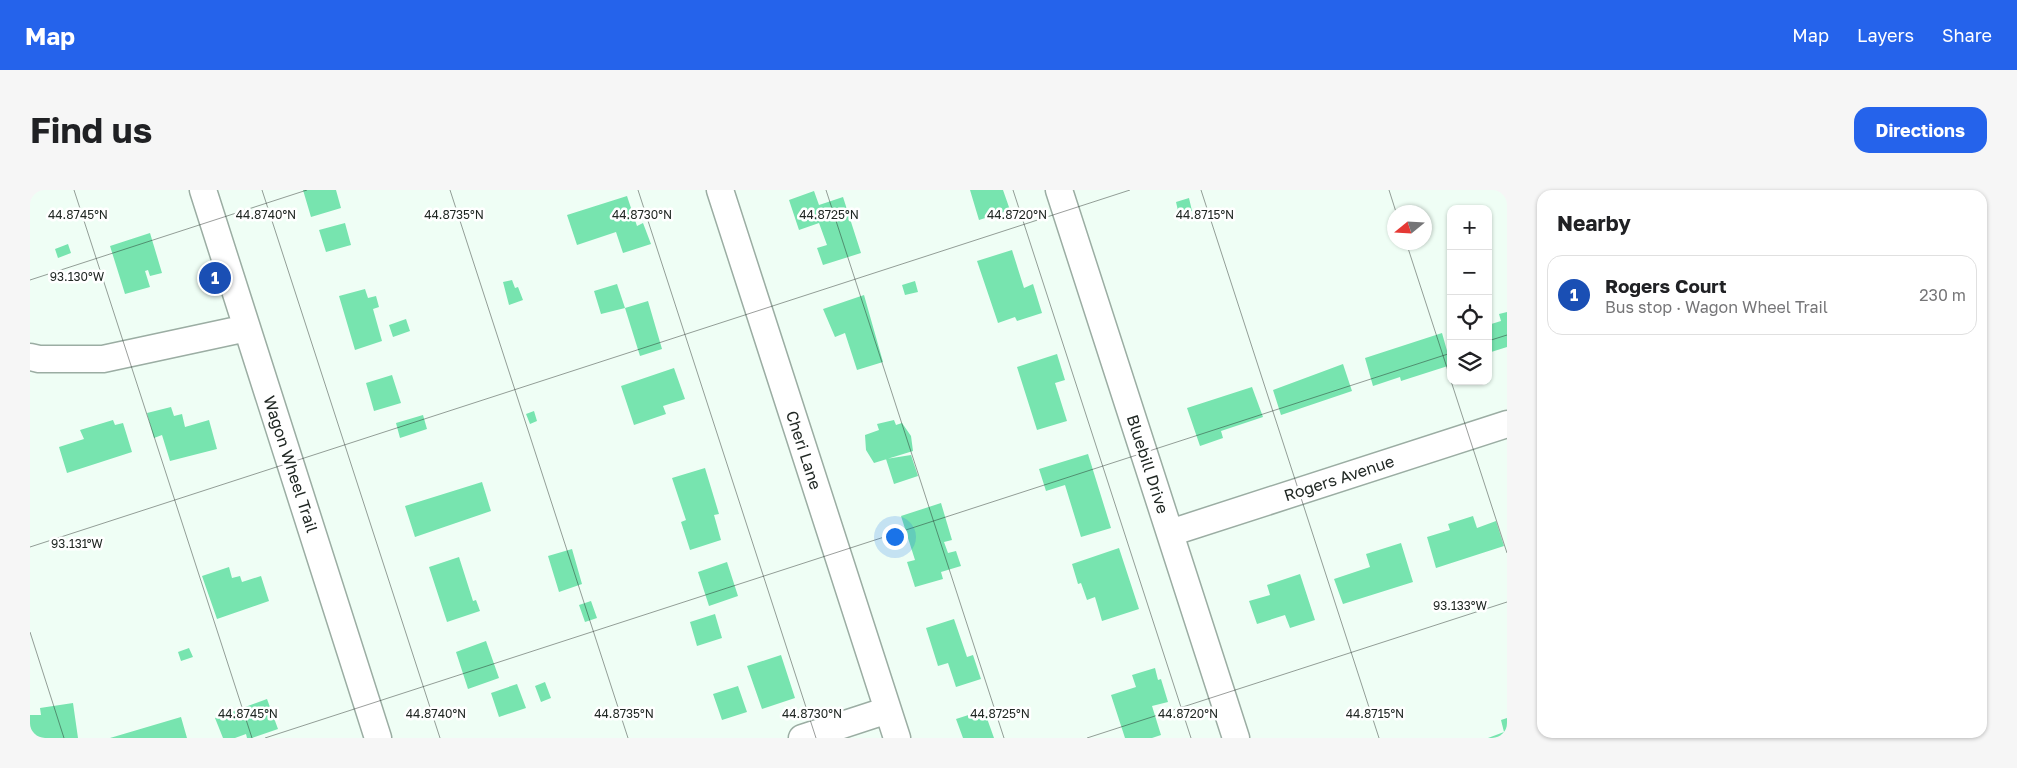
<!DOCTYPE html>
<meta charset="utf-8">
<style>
:root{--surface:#fff;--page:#f6f6f6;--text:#202124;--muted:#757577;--line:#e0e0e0;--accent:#2563eb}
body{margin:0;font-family:"Golos Text",sans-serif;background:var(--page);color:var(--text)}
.controls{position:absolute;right:15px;top:15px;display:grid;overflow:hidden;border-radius:10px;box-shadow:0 1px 4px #0004}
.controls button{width:45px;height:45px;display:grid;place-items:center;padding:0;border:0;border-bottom:1px solid var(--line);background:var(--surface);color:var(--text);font:25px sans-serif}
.compass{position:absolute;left:1357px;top:15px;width:45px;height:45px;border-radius:50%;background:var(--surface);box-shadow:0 1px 4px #0004;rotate:252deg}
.you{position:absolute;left:864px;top:346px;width:18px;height:18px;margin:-12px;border:4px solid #fff;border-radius:50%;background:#1a73e8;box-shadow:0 0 0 8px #1a73e833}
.badge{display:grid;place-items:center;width:32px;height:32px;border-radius:50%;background:var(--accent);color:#fff;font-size:16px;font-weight:700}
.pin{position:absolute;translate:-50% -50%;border:2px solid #fff;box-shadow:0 1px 5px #0006}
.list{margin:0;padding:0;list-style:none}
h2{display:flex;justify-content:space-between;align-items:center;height:65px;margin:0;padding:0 20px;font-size:21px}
h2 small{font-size:16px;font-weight:400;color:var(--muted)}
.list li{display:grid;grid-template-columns:32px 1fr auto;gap:15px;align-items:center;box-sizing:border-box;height:80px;margin:0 10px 10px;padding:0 10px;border:1px solid var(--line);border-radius:15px}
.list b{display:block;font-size:19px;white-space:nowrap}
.list p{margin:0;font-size:16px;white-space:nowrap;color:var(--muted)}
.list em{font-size:16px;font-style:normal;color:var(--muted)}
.icon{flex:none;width:28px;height:28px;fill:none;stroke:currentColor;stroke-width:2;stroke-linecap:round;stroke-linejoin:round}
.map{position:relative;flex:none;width:1477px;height:548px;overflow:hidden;border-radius:15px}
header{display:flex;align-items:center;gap:30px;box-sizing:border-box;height:70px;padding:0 25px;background:var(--accent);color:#fff}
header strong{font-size:24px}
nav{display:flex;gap:28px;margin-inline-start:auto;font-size:18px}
.intro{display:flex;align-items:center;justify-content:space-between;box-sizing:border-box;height:120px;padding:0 30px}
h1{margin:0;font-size:35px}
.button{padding:12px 22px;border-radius:15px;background:var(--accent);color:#fff;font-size:18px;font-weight:700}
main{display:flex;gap:30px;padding:0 30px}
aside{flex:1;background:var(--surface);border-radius:15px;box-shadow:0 1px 4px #0004}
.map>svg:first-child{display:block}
.building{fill:#77e4af}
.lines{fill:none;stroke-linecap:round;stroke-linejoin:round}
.minor-casing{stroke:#9bada3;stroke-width:29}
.minor{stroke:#fff;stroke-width:26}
.ticks{fill:none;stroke:#212824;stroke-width:1;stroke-opacity:0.45}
.labels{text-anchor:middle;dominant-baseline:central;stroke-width:5;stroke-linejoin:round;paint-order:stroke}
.street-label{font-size:16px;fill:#212824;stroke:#fff}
.ticks-label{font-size:12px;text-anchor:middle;fill:#212824;stroke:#fff;stroke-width:5;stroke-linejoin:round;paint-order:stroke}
</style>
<header>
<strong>Map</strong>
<nav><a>Map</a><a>Layers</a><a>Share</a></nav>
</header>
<div class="intro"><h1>Find us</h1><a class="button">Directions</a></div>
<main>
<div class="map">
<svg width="1477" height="548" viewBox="0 0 1477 548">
<rect width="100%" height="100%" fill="#effef5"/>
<path class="building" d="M273 0H306L311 18 281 27Z
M940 0H973L980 20 949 30Z
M784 1 789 15 813 7 831 63 793 75 787 58 797 55 789 33 769 40 759 10Z
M597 6 607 36 613 33 621 54 593 63 586 42 547 55 537 25Z
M1159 8 1162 21 1149 25 1146 12Z
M315 33 321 55 296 62 289 40Z
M120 43 132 83 120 86 118 80 115 81 120 97 95 104 80 56Z
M38 54 41 63 28 68 25 59Z
M982 60 994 98 1003 94 1012 123 987 131 985 127 968 133 947 71Z
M482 90 485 98 488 97 493 110 479 115 473 92Z
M885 91 888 102 875 105 872 95Z
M587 94 595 118 571 124 564 101Z
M335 99 338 108 346 106 349 117 343 119 352 151 325 160 309 106Z
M834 105 853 172 827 180 815 143 805 147 793 119Z
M618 111 632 159 610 166 595 118Z
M1477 122V157L1458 163V135L1471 131 1469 124Z
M376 129 380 141 363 147 359 135Z
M1412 143 1421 175 1371 191 1370 187 1343 196 1335 168Z
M1027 164 1035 190 1025 193 1037 231 1007 240 987 177Z
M1313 174 1322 201 1251 225 1243 200Z
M644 178 655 209 633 216 636 224 604 235 591 196Z
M362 185 371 213 344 221 336 193Z
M1222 197 1233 227 1191 241 1193 248 1170 256 1157 218Z
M141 217 144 226 152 224 155 237 179 230 187 259 140 271 132 245 124 248 117 223Z
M504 221 507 231 500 234 496 224Z
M393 225 397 239 370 248 366 233Z
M83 230 85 235 93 233 102 262 37 283 29 257 54 249 50 240Z
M864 230 866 235 872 233 881 246 883 261 844 273 836 260 835 245 849 240 847 234Z
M1058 264 1081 338 1051 347 1035 295 1016 301 1009 279Z
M881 265 888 286 864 294 856 269Z
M675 278 689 324 684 325 691 350 660 360 651 332 656 330 642 288Z
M452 292 461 321 385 347 375 316Z
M911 313 922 350 914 352 918 363 926 361 931 376 911 382 913 389 885 397 877 372 885 370 871 326Z
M1443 326 1447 338 1466 331 1474 356 1406 378 1397 347 1420 340 1418 334Z
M1371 353 1383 392 1313 414 1304 389 1340 377 1336 364Z
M1089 358 1109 419 1072 431 1065 407 1057 410 1051 393 1048 394 1042 374Z
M542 359 552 394 529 402 518 366Z
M429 367 443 411 446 410 450 421 417 432 399 377Z
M697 372 708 406 679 416 668 382Z
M199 377 202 388 210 386 212 392 231 386 239 411 187 429 172 386Z
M1270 384 1285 430 1260 438 1255 425 1227 434 1219 411 1240 405 1237 395Z
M561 411 567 428 555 432 549 415Z
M685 424 692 448 667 456 660 432Z
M924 429 937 467 943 465 951 489 926 497 918 473 908 476 896 438Z
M456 451 469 488 438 499 426 462Z
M159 458 163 467 151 471 148 462Z
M751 465 765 508 732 519 717 476Z
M1125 478 1128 490 1131 489 1138 512 1122 516 1131 545 1122 548H1095L1081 505 1106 497 1102 485Z
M515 492 521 508 511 512 505 496Z
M487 494 496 518 469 527 461 503Z
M708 496 717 522 692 530 683 504Z
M237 509 248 539 222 548H217L216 544 205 548H193L185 528Z
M43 513 48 548H0V525H11L10 518Z
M954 520 964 548H933L926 529Z
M151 527 157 548H80Z
M1477 528V548H1458L1474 542 1471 530Z"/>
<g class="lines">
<g class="minor-casing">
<path id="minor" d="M173 0 348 548
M690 0 867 548
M1029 0 1206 548
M0 167 9 169H73L217 138
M1140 343 1477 234
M772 548 858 520"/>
</g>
<use href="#minor" class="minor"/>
</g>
<path class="ticks" d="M44 0 222 548M232 0 410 548M420 0 598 548M608 0 786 548M796 0 974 548M983 0 1161 548M1171 0 1349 548M1359 0 1366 22M1376 52 1421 190M0 90 277 0M1458 151 1477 145M1421 191 1477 363M0 357 1100 0M0 442 34 548M235 548 1421 163M1057 548 1477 412"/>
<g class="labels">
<g class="street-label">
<text transform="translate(774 260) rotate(72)">Cheri Lane</text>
<text transform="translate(261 274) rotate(72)">Wagon Wheel Trail</text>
<text transform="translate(1118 274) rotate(72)">Bluebill Drive</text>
<text transform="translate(1309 288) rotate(-18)">Rogers Avenue</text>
</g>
</g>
<g class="ticks-label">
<text x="48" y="29">44.8745°N</text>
<text x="236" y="29">44.8740°N</text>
<text x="424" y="29">44.8735°N</text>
<text x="612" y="29">44.8730°N</text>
<text x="799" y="29">44.8725°N</text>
<text x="987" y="29">44.8720°N</text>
<text x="1175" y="29">44.8715°N</text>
<text x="47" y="91">93.130°W</text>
<text x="47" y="358">93.131°W</text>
<text x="1430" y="420">93.133°W</text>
<text x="218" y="528">44.8745°N</text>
<text x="406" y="528">44.8740°N</text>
<text x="594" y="528">44.8735°N</text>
<text x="782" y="528">44.8730°N</text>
<text x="970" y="528">44.8725°N</text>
<text x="1158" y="528">44.8720°N</text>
<text x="1345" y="528">44.8715°N</text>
</g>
</svg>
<div class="controls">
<button>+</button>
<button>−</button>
<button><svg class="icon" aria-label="locate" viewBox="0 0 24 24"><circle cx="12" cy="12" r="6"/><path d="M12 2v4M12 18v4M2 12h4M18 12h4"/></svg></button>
<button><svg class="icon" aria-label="layers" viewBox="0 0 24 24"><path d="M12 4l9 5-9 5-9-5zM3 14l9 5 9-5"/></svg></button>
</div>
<svg class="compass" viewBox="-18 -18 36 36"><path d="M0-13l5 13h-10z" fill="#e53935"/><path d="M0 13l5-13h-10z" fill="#757577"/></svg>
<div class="you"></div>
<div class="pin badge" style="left:185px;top:88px;background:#1a4fb4">1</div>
</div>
<aside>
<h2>Nearby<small></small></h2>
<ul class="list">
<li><span class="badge" style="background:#1a4fb4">1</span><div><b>Rogers Court</b><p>Bus stop · Wagon Wheel Trail</p></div><em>230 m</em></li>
</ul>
</aside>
</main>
